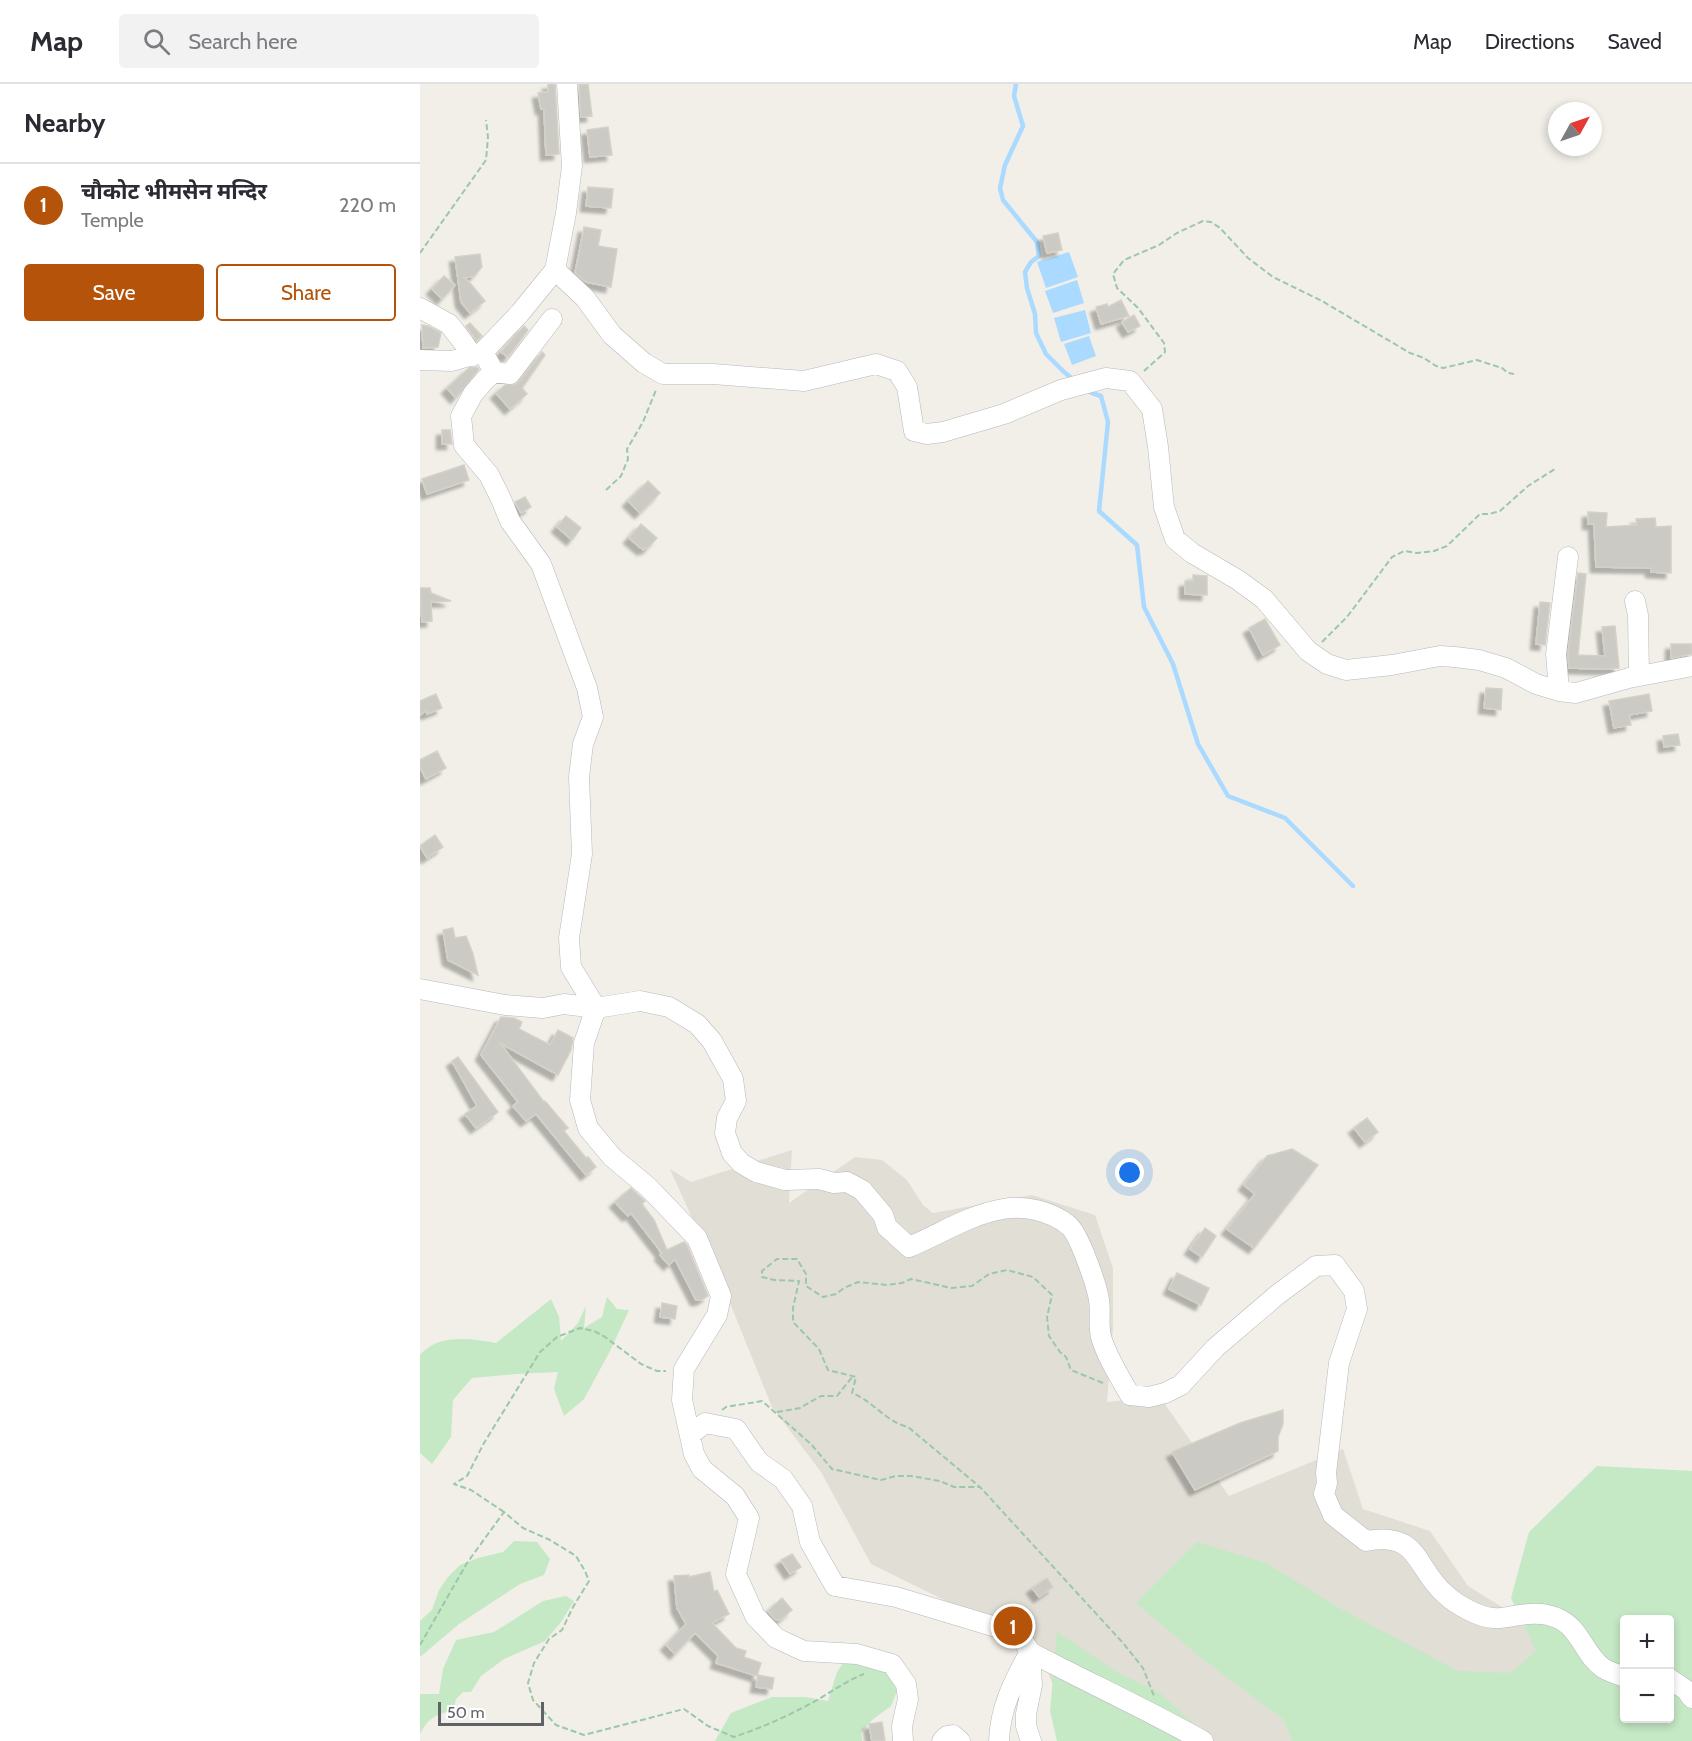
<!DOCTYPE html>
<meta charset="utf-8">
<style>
:root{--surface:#fff;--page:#f2f2f3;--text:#2b2b33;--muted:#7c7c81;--line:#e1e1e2;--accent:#b45309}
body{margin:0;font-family:Cabin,"Noto Sans Devanagari",sans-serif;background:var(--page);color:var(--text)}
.controls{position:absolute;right:18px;bottom:18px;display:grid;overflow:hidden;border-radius:6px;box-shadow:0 3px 9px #0003}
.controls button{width:54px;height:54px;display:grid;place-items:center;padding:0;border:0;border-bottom:2px solid var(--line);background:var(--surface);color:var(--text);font:30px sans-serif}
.compass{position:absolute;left:1128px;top:18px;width:54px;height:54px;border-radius:50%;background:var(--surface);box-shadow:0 3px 9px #0003;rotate:50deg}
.scale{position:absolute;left:18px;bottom:15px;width:106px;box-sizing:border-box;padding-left:6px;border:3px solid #5f6368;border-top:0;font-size:16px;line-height:21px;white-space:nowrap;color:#5f6368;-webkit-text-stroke:4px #fff;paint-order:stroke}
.you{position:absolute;left:710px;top:1089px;width:21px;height:21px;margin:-15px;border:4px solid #fff;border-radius:50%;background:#1a73e8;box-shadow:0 0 0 9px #1a73e833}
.badge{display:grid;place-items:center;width:39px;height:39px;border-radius:50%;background:var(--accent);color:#fff;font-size:20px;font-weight:700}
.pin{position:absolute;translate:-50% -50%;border:3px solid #fff;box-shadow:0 2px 6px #0006}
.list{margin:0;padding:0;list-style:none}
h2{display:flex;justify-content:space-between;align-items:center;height:78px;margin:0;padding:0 24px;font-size:26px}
h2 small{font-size:20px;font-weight:400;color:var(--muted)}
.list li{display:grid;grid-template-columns:39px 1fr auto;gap:18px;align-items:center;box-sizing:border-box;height:84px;padding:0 24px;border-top:2px solid var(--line)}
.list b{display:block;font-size:22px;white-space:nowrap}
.list p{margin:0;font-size:20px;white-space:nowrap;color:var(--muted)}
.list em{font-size:20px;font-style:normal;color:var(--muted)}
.actions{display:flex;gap:12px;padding:18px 24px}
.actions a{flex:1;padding:14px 0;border:2px solid var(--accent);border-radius:6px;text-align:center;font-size:21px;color:var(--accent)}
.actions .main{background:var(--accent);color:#fff}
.icon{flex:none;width:33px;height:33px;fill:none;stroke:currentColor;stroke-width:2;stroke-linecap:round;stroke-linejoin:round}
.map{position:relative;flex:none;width:1272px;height:1657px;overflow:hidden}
header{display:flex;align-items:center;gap:36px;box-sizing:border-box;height:84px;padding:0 30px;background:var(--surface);border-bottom:2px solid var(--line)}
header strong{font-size:28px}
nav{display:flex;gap:33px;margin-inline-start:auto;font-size:21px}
.search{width:420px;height:54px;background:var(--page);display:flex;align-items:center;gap:15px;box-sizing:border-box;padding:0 21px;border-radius:6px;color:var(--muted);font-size:22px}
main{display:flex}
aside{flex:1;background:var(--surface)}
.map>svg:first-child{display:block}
.education{fill:#e1ded6}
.green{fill:#c5e8c5;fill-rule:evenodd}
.water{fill:#aadaff}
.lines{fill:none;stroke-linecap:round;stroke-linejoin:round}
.stream{stroke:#aadaff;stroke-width:4.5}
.building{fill:#cccac5;stroke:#d6d1c6;stroke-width:1.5;filter:url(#shadow)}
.minor-casing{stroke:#b5b8bc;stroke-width:21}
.path{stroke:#9cc7a9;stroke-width:2;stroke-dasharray:6 3;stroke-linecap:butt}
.minor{stroke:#fff;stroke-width:20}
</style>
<header>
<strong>Map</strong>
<div class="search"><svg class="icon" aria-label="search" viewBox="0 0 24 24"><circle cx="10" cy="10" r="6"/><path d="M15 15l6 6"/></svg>Search here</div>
<nav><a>Map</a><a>Directions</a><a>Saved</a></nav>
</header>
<main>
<aside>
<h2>Nearby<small></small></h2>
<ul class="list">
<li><span class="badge">1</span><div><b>चौकोट भीमसेन मन्दिर</b><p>Temple</p></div><em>220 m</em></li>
</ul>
<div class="actions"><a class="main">Save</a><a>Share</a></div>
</aside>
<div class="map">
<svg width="1272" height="1657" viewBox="0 0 1272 1657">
<defs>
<filter id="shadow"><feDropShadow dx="-5.5" dy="5.5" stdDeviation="1.5" flood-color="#0004"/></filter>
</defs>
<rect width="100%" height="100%" fill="#f1efe8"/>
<path class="education" d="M372 1066 369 1119 435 1073 462 1076 487 1096 503 1121 513 1129 612 1111 675 1131 693 1184V1243L687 1318 740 1313 809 1412 923 1365 943 1425 1010 1447 1048 1502 1108 1539 1204 1634H1250L1272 1657H656L617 1562 451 1480 401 1388 352 1323 306 1209 250 1085 271 1098Z"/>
<path class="green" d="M187 1213 197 1225 209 1226 190 1267 164 1315 144 1332 134 1305 138 1288 95 1290 52 1294 33 1316 31 1353 12 1380 0 1369V1271C19 1249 51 1255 76 1259L131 1215 139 1233 141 1257 158 1239 166 1222 164 1244 182 1233Z
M1177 1382 1272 1387V1657H872L864 1636 780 1573 716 1519 777 1458 846 1479 921 1525 1038 1587 1090 1589 1116 1567 1091 1514 1109 1448ZM1204 1536H1250V1634H1204Z
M94 1457 117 1458 130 1475 124 1491 100 1500 39 1540 0 1573V1537L12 1526 19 1506 28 1493 40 1481 58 1474 83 1468Z
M146 1512 154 1517 141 1538 125 1557 84 1575 61 1592 51 1608H43L36 1615 33 1627C16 1630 8 1634 0 1650V1610H19L23 1585 36 1556 74 1548 123 1517Z
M637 1548 695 1587 740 1609 792 1657H637L630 1627Z
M424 1578 467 1582 477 1607 471 1622 452 1636 441 1649 442 1657H295L311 1629 352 1613H385L408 1617 417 1588Z"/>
<path class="water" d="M649 168 658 193 626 204 617 178Z
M657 196 664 219 633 229 625 207Z
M665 226 671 249 641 258 634 234Z
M669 252 676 272 652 281 644 260Z"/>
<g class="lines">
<path class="stream" d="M596 0 594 12 603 42 585 81 580 104 583 116 617 158 619 172 611 178 605 188 607 204 615 230 616 249 626 270 644 288 654 296
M665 305 672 309 681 312 688 338 679 427 717 461 724 523 753 580 778 660 808 712 865 734 933 802"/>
</g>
<path class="building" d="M128 0H135L139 70 126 71 124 25H121L118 9 128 8Z
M168 0 172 32 161 33 159 1Z
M188 43 192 71 170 73 167 46Z
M168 103 193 105 191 124 166 122Z
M164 143 181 146 178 162 197 165 191 203 166 198 155 189Z
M638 149 642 166 627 169 623 152Z
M60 170 62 183 54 192 44 194 50 199 65 217 50 229 41 218 35 173Z
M24 192 35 201 22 215 12 205Z
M701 216 709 232 681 240 676 223 687 220 688 223Z
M714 231 720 242 708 248 702 238Z
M50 239 62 252 57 257 46 242Z
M2 241 8 242 21 249 18 263 3 264Z
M104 242 108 246 88 273 81 268Z
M122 268 125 271 102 304 107 310 90 325 76 309 85 301H94L99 298Z
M57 283 59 285 36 314 27 304 49 284Z
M22 346H30L32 360H22Z
M44 381 49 396 7 410 2 395Z
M228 397 240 409 220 429 208 417Z
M105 413 111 423 101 429 95 418Z
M1168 428 1187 429 1186 443 1217 441 1216 435 1235 434 1236 443 1251 442V489L1231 488V484L1176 483 1174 440H1168Z
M146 432 161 444 152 456 137 443Z
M221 440 237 454 227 465 225 463 223 466 209 454Z
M1158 489 1166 490 1158 571 1185 572 1182 543 1195 542 1199 584 1182 585 1149 584 1148 570Z
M773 491 787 492V511L765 510V497H773Z
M0 504H10L11 509 31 517 11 518 12 537 2 538Z
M1120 518 1130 519 1125 561 1116 560Z
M845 535 860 561 843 571 829 544Z
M1251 560H1272V570L1251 574Z
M1066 604 1082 605 1081 626 1064 624Z
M16 610 22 624 7 630 6 627 0 631V617Z
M1229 610 1232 627 1209 631 1211 641 1194 644 1189 617Z
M1258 650 1260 661 1244 663 1243 652Z
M17 667 26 684 6 695 0 683V676Z
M15 751 23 763 7 774 0 762Z
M33 844 35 854 46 852 53 870 58 891 28 876 23 846Z
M81 933 94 934 102 938 99 945 130 961 138 946 153 954 151 966 138 991 80 959 124 1018 125 1017 148 1044 144 1047 166 1074 168 1073 176 1083 166 1091 116 1030 106 1037 93 1022 98 1018 61 971Z
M38 973 78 1028 56 1044 45 1030 57 1022 32 977Z
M947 1034 958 1048 945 1058 934 1044Z
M872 1065 898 1081 834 1164 807 1145 835 1110 824 1101 847 1072Z
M211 1104 225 1117 222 1120 234 1136 247 1166 264 1158 267 1161 288 1212 281 1216H276L255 1175 249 1181 240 1171 242 1169 211 1129 208 1132 195 1118Z
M785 1144 796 1152 782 1173 770 1165Z
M757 1189 789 1204 781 1221 749 1205Z
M242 1219 257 1222 255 1235 240 1233Z
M863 1326V1340L858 1353V1367L775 1406 752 1368 820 1339Z
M372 1470 381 1483 370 1490 361 1476Z
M290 1488 294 1508 297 1506 309 1530 292 1539 316 1564 326 1567 324 1573 341 1579 337 1592 296 1579 298 1572 275 1549 255 1570 246 1561 266 1540 257 1524 254 1492 269 1491V1493Z
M627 1494 633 1503 619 1513 612 1504Z
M362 1514 372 1526 360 1536H356L348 1527Z
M338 1591 354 1594 352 1605 336 1603Z
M462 1638 465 1657H452L449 1640Z"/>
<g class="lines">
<g class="minor-casing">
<path id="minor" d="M135 186 165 214 192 251 224 279 243 290H293L384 297 456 280 477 287 487 303 494 347 507 350 523 348 584 330 641 306 686 294 710 297 732 325 738 363 744 423 755 455 772 469 818 496 844 515 888 567 907 580 926 586 972 581 1020 572 1035 573 1059 576 1086 584 1116 600 1139 607 1156 609 1209 594 1272 582
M0 224 29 240 43 258 52 272
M63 268 74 288 65 296 53 310 41 332 44 361 69 391 81 415 90 437 121 480 167 604 173 633 163 660 159 693 162 770 149 854 151 883 176 924
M0 276 32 277 63 268 100 229 135 186 146 129 152 82 147 0
M74 288 90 290 132 235
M1215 517 1218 531 1219 592
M1139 607 1136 570 1148 473
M0 905 85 921 123 924 144 920 176 924 220 917 249 923 277 940 292 957 313 995 316 1017 307 1034 305 1049 312 1069 321 1079 336 1088 365 1096 399 1095 414 1099 427 1098 442 1106 463 1131 467 1143 489 1163C521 1150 548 1131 583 1125 604 1121 631 1127 648 1141 659 1149 677 1202 679 1216 681 1228 678 1241 681 1253 687 1273 699 1292 710 1311L729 1313 745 1309 761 1301 795 1264 857 1211 896 1182 915 1181 934 1207 937 1225 919 1279 906 1389 907 1399 904 1410 913 1431 946 1457C1001 1447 994 1484 1026 1511 1037 1521 1060 1534 1074 1534 1079 1535 1084 1533 1088 1533 1105 1530 1121 1527 1137 1534 1160 1543 1164 1571 1183 1584 1189 1588 1198 1590 1204 1593
M176 924 164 959 160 1016 168 1044 192 1073 228 1103 277 1154 301 1212 297 1231 264 1285 262 1316 274 1370 282 1385 315 1412 329 1434 316 1490 335 1532 356 1554 384 1567 437 1570 472 1580 486 1600 488 1615 482 1642 483 1657
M270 1351 285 1339 316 1345 339 1378 363 1395 382 1422 390 1458 415 1502 476 1513 599 1550 610 1568 612 1601 606 1630V1642L611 1657
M1250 1595 1266 1606 1272 1614
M522 1657 527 1652 533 1651 540 1657
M579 1657C580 1624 594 1596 610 1568 667 1598 726 1625 783 1657"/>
</g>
<path class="path" d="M0 169 66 76 68 53 66 36
M724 287 745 268 744 259 724 232 718 224 697 204 693 190 704 176 739 161 757 149 783 137 791 138 800 144 828 174 853 193 902 217 990 269 1004 274 1016 282 1023 284 1057 276 1082 284 1088 289 1094 290
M186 406 201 392 208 375 207 365 223 338 236 306
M902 558 927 533 972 473 984 467 997 469 1014 467 1027 462 1060 430H1069L1080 427 1108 402 1135 385
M683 1299 651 1286 646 1273 640 1268 629 1252 627 1233 632 1211 613 1193 587 1186 569 1190 552 1202 531 1204 491 1195 482 1199 467 1201 438 1198 424 1204 416 1210 403 1213 386 1202V1190L377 1175H357L342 1187V1193L354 1196 379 1197 373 1224V1238L399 1265 408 1286 436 1293 432 1309C453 1317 466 1338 488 1343L560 1403 703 1559 723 1584 734 1612
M302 1326 306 1323 342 1317 391 1360 412 1385 461 1396 476 1392H491L520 1397 534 1403H560
M357 1328 380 1324 401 1312H417L433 1292
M84 1428 51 1406 34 1400 47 1392 64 1359 120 1268 137 1253 160 1244 174 1247 185 1253 221 1280 237 1287H246
M0 1561 47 1479 84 1428 103 1444 130 1456 156 1472 165 1487 169 1497 153 1523 142 1546 129 1555 114 1579 108 1599 113 1616 136 1641 164 1651 264 1625 288 1642 314 1653C344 1643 372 1630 399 1615 414 1606 428 1596 444 1590"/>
<use href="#minor" class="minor"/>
</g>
</svg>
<div class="controls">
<button>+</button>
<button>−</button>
</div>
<svg class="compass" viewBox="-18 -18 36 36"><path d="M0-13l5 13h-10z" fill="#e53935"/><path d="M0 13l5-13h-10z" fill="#7c7c81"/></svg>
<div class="scale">50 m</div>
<div class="you"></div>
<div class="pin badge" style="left:593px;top:1542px">1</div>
</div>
</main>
